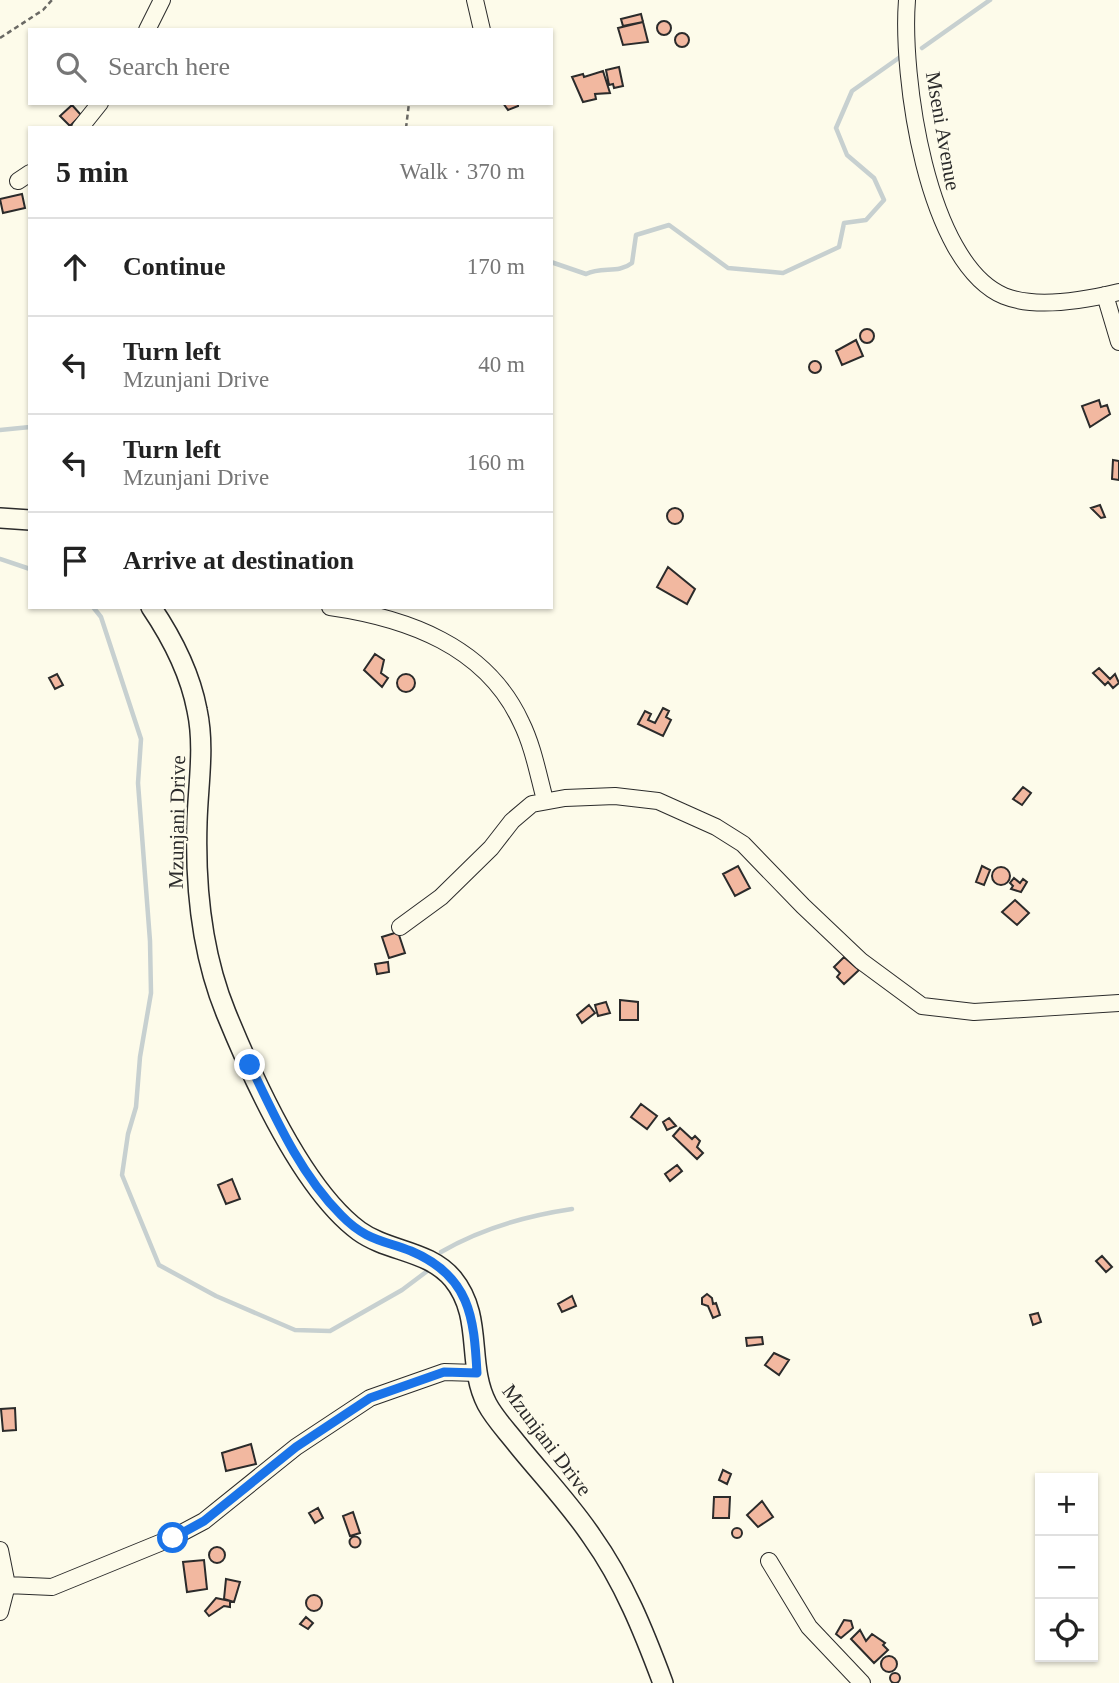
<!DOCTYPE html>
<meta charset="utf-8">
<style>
:root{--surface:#fff;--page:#f6f6f6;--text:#222;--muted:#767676;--line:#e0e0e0}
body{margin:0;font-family:"Times New Roman",serif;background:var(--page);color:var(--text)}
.controls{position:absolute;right:21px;bottom:21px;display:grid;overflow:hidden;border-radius:0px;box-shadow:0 2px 5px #0004}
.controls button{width:63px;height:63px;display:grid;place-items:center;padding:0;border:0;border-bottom:2px solid var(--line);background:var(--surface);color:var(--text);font:35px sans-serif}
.stop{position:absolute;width:21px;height:21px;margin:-16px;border:5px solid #1a73e8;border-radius:50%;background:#fff}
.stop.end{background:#1a73e8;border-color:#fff;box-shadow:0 2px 7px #0008}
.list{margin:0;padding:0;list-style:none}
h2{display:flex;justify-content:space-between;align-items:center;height:91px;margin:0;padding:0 28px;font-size:30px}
h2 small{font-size:23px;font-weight:400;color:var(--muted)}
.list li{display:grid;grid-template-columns:46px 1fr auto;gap:21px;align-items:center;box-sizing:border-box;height:98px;padding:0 28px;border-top:2px solid var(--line)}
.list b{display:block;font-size:26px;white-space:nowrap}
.list p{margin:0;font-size:23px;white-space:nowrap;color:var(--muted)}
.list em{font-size:23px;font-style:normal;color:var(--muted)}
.icon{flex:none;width:38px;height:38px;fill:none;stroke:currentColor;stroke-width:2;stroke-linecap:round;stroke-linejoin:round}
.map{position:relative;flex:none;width:1119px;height:1683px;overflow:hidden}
.search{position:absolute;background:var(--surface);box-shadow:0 2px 5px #0004;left:28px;top:28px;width:525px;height:77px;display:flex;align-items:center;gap:18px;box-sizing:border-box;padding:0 24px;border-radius:0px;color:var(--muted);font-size:26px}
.panel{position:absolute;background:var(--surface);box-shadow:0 2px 5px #0004;left:28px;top:126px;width:525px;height:483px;border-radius:0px}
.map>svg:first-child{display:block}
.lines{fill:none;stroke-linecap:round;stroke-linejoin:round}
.stream{stroke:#c7d0d0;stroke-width:4.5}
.building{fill:#f2b8a0;stroke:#2b2b2b;stroke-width:2}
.minor-casing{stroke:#2b2b2b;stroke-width:18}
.major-casing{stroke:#2b2b2b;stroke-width:22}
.path{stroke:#6a6964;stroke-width:2.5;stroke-dasharray:5 3.5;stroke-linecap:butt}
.minor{stroke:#fdfbea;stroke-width:16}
.major{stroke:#fdfbea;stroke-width:19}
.route{stroke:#1a73e8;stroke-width:9}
.labels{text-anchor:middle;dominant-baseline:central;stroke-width:5;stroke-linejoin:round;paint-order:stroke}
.street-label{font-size:21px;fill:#2b2b2b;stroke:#fdfbea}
</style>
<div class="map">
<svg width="1119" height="1683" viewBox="0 0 1119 1683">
<rect width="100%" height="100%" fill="#fdfbea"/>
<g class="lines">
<path class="stream" d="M922 48 990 0
M551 262 586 274C602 266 618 274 632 263L636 235 669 225 728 268 783 273 839 247 844 223 866 220 884 200 874 178 847 155 836 128 852 91 903 55
M0 430 30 427
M0 559 30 569
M93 607 101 617 141 739 138 783 150 941 151 993 140 1057 136 1107 128 1134 122 1175 159 1265 216 1296 295 1330 330 1331 402 1290 426 1272
M441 1252C482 1228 525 1216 572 1209"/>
</g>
<path class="building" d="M641 14 643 22 623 26 621 19Z
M657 28a7 7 0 1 1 14 0a7 7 0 1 1-14 0Z
M643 22 648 42 623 45 618 28Z
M675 40a7 7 0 1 1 14 0a7 7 0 1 1-14 0Z
M619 67 623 86 614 88 613 84 609 85 606 70Z
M603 71 610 93 595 94 596 99 583 102 572 77 583 74 584 77Z
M503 103H518V106L508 110Z
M72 105 81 115 70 126 60 116Z
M22 194 25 208 3 213 0 199Z
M860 336a7 7 0 1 1 14 0a7 7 0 1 1-14 0Z
M856 340 863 356 842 365 836 351Z
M809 367a6 6 0 1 1 12 0a6 6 0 1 1-12 0Z
M1099 400 1101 407 1107 405 1110 414 1090 427 1082 406Z
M1113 460 1119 461V480L1112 479Z
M1100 505 1105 517 1101 518 1091 508Z
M667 516a8 8 0 1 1 16 0a8 8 0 1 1-16 0Z
M668 567 695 589 687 604 657 587Z
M375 654 384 660 381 673 388 678 382 687 364 670Z
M1099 668 1110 679 1115 674 1119 683 1113 688 1108 682 1105 685 1093 673Z
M57 674 63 685 55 689 49 678Z
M397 683a9 9 0 1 1 18 0a9 9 0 1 1-18 0Z
M663 708 669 711 666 717 671 720 663 736 638 724 645 711 651 714 648 720 655 723Z
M1023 787 1031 793 1022 805 1013 799Z
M738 866 750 888 735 896 723 874Z
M982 866 990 870 984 885 976 882Z
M992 876a9 9 0 1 1 18 0a9 9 0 1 1-18 0Z
M1014 878 1020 883 1023 879 1027 882 1021 892 1011 889 1013 886 1010 883Z
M1015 900 1029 913 1017 925 1002 912Z
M398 932 405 953 389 958 382 937Z
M844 957 859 970 844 984 837 977 840 973 834 967Z
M388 962 389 972 377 974 375 964Z
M620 1000 638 1002V1020H620Z
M606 1002 610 1013 598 1016 595 1005Z
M589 1005 595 1013 582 1023 577 1015Z
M641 1104 657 1116 647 1129 631 1117Z
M669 1118 676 1126 667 1130 663 1122Z
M680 1128 692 1139 695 1136 700 1141 697 1147 703 1153 697 1159 673 1136Z
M677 1165 682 1171 670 1181 665 1174Z
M232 1179 240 1199 226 1204 218 1185Z
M1102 1256 1112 1267 1106 1272 1096 1261Z
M707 1294 712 1298 713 1304 716 1303 720 1315 713 1318 708 1306 702 1304V1298Z
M572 1296 576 1306 562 1312 558 1304Z
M1038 1313 1041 1322 1033 1325 1030 1315Z
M762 1337 763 1344 747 1346 746 1338Z
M774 1353 789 1360 779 1375 765 1365Z
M15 1408 16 1430 3 1431 1 1409Z
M251 1444 256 1464 226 1471 222 1453Z
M723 1470 731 1474 727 1484 719 1480Z
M714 1497H730L729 1518H713Z
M762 1501 773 1517 758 1527 747 1515Z
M318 1508 323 1518 315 1523 309 1513Z
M353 1512 360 1533 350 1536 343 1516Z
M732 1533a5 5 0 1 1 10 0a5 5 0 1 1-10 0Z
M349.5 1542a5.5 5.5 0 1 1 11 0a5.5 5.5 0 1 1-11 0Z
M209 1555a8 8 0 1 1 16 0a8 8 0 1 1-16 0Z
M204 1560 207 1589 187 1592 183 1562Z
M226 1579 240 1582 234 1602 224 1599Z
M306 1603a8 8 0 1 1 16 0a8 8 0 1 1-16 0Z
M216 1598 230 1601V1607L224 1606 209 1616 205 1611Z
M306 1617 313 1623 308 1629 300 1624Z
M844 1620 851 1621 853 1628 841 1638 836 1634Z
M860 1630 866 1641 872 1634 885 1643 883 1645 888 1650 874 1663 851 1639Z
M881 1664a8 8 0 1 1 16 0a8 8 0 1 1-16 0Z
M890 1678a5 5 0 1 1 10 0a5 5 0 1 1-10 0Z"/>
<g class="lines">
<g class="minor-casing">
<path id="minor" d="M475 0 482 30
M907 0C901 74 926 263 1004 296 1036 309 1086 300 1119 292
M147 30 162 0
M80 128 100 103
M18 181 30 173
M1105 295 1119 342
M330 607C407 618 486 646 521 722 533 746 538 774 545 800
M400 927 441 897 491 848 512 821 532 804 565 798 615 796 658 801 716 827 743 844 803 906 861 961 922 1006 974 1012 1119 1003
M0 1550 7 1585 0 1612
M769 1561 809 1627 862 1683
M7 1585 52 1587 172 1538 204 1521 296 1447 370 1398 444 1372 477 1373"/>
</g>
<g class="major-casing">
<path id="major" d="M0 518 30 520
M151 607C172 638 190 673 197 710 205 747 198 785 197 822 195 885 202 954 226 1013 253 1079 302 1189 359 1231 388 1252 429 1250 453 1279 484 1317 466 1364 487 1404 495 1419 507 1431 517 1444 542 1475 570 1504 592 1537 624 1582 644 1632 663 1683"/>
</g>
<path class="path" d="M0 38 43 10 52 0
M406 128 409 103"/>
<use href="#minor" class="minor"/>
<use href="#major" class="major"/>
</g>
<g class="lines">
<path class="route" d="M173 1538 204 1521 296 1447 370 1398 444 1372 477 1373C474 1317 470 1276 411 1251 382 1240 365 1240 341 1215 300 1174 275 1117 250 1065"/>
</g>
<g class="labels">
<g class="street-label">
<text transform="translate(943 131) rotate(80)">Mseni Avenue</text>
<text transform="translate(177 822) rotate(-89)">Mzunjani Drive</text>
<text transform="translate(547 1440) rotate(53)">Mzunjani Drive</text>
</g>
</g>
</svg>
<div class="controls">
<button>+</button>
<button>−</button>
<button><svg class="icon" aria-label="locate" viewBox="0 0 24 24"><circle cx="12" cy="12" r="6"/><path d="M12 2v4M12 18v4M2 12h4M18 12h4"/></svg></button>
</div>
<div class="stop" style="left:173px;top:1538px"></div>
<div class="stop end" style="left:250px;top:1065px"></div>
<div class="search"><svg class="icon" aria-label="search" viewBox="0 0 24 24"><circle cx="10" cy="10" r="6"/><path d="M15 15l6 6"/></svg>Search here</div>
<section class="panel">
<h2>5 min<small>Walk · 370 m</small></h2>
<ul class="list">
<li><svg class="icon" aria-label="ahead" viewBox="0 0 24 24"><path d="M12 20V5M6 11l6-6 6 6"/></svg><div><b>Continue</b></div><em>170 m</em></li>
<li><svg class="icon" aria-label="left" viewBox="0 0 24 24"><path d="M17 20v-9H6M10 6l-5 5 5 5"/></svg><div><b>Turn left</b><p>Mzunjani Drive</p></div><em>40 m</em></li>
<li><svg class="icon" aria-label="left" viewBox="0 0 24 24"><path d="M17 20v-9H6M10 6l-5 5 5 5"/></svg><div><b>Turn left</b><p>Mzunjani Drive</p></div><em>160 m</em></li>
<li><svg class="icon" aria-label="arrive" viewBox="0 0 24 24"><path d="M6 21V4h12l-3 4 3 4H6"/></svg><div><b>Arrive at destination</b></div></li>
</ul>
</section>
</div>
